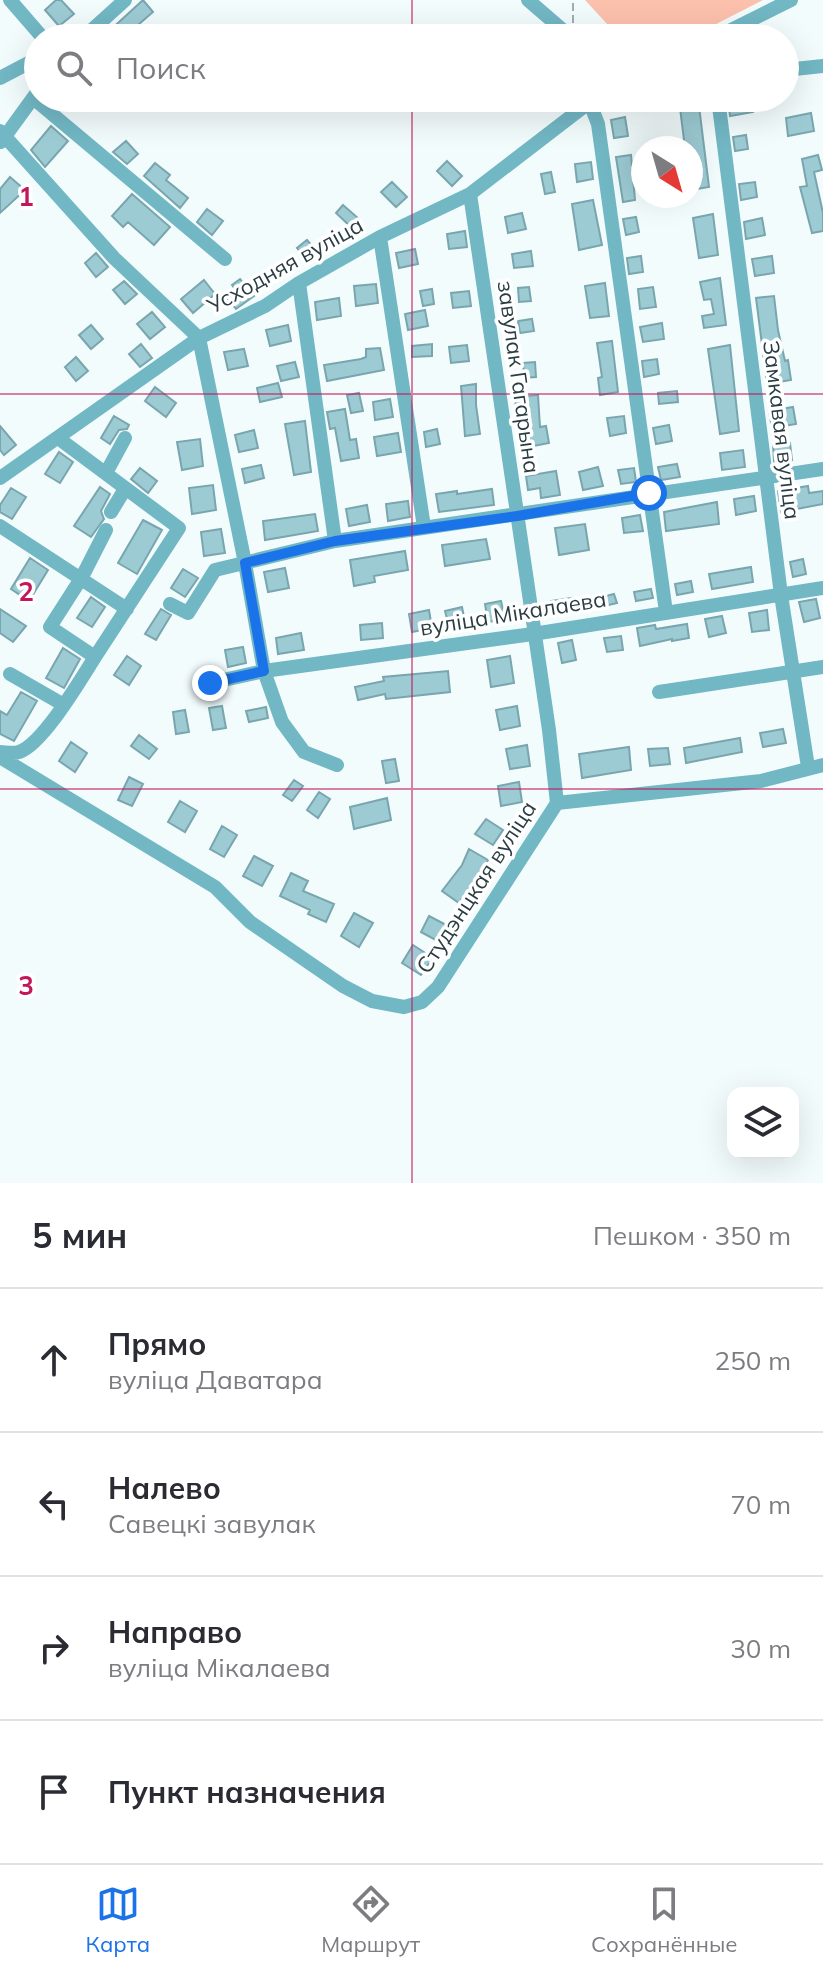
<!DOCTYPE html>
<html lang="ru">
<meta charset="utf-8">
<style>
:root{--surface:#fff;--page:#f7f7f7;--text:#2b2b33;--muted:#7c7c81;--line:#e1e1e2;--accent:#1a73e8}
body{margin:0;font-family:Mulish,sans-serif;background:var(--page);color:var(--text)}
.controls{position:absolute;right:24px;bottom:24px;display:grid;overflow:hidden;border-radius:16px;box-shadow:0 8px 32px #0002}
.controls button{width:72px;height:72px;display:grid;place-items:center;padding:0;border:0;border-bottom:2px solid var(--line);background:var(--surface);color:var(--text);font:40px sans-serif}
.compass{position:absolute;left:631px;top:136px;width:72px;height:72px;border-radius:50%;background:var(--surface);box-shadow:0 8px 32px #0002;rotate:143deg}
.stop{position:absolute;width:24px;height:24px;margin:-18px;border:6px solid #1a73e8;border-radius:50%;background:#fff}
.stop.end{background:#1a73e8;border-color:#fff;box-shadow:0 2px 8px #0008}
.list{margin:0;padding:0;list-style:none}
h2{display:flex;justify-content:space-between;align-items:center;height:104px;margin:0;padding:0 32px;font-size:34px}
h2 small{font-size:26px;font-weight:400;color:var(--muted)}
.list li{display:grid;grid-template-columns:52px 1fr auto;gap:24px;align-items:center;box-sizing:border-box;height:144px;padding:0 32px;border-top:2px solid var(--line)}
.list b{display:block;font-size:30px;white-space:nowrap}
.list p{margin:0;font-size:26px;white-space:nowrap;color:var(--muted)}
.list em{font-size:26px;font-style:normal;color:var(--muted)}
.icon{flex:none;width:44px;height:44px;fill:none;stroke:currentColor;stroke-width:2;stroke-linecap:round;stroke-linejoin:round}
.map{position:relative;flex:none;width:823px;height:1183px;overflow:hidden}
.search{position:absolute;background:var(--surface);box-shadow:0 8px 32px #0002;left:24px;right:24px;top:24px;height:88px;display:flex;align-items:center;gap:20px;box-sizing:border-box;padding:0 28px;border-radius:44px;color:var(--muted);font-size:30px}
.sheet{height:680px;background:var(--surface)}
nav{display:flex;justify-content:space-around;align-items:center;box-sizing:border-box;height:112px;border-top:2px solid var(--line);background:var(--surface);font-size:22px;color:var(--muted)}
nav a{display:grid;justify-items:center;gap:4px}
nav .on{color:var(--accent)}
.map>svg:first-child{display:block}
.green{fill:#fcc1ac}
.building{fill:#9dcbd4;stroke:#79a6ae;stroke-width:2}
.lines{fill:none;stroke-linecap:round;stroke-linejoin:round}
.path{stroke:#a0adaf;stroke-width:2;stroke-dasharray:8 4;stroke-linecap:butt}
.minor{stroke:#72b7c4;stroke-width:14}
.route{stroke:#1a73e8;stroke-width:10}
.grid{fill:none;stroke:#c2185b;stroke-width:2;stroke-opacity:0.55}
.labels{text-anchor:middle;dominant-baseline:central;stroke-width:7;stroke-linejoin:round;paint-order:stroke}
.street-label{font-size:22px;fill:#2a3d40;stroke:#fff}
.grid-label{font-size:26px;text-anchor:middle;font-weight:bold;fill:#c2185b;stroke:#fff;stroke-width:7;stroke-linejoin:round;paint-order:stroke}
</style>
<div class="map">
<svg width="823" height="1183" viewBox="0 0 823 1183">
<rect width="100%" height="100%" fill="#f3fcfd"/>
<path class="green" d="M585 0H763L689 38H620Z"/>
<path class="building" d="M56 0H61L74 14 59 26 45 10Z
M143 0 153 12 123 38H112L107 33Z
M751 98 753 112 730 116 728 100Z
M699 106 709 187 691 190V148H685L680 108Z
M811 113 814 131 788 136 786 118Z
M625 117 628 136 614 138 611 120Z
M51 126 68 141 45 167 31 150Z
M746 135 748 149 735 151 733 137Z
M126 141 138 154 127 164 113 152Z
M631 155 635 200 623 202 616 157Z
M818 155 822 170 814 172 823 213V231L812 233 800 187 807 186 802 159Z
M447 161 462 176 452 186 437 171Z
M591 162 593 179 577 182 575 164Z
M155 163 170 175 166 180 188 198 180 208 144 176Z
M551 172 555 192 545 194 541 174Z
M10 177 25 190 0 213V189Z
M392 182 407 197 396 207 381 192Z
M755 182 757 197 741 200 739 184Z
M132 194 170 227 154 245 128 222 123 227 112 216Z
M593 200 602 245 579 250 572 204Z
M343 205 359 219 351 227 336 213Z
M207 209 223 221 212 235 197 222Z
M522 213 526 229 508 233 505 217Z
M713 214 718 255 699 258 693 218Z
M636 217 639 232 626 235 623 219Z
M762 218 765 235 746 239 744 222Z
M465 231 467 247 449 249 447 234Z
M307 240 319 254 309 263 297 248Z
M415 249 418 264 399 268 396 253Z
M531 251 533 266 514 268 512 254Z
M96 253 108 267 96 277 85 263Z
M641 256 643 272 629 274 627 258Z
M772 256 774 273 755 276 752 259Z
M720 278 726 325 704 328 702 316 714 314 711 299 704 300 700 282Z
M240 279 254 296 236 309 228 299 237 292 232 285Z
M204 280 215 294 193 313 181 299Z
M124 281 137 294 125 304 113 290Z
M605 283 609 316 590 318 585 286Z
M376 284 378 303 356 306 354 286Z
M529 287 531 301 519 302 518 288Z
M653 287 656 307 640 309 638 289Z
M432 289 434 304 423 306 420 291Z
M469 291 471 306 453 308 451 293Z
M774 296 778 330 785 361 788 360 791 380 767 384 756 298Z
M339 298 341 316 317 320 315 302Z
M425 310 428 326 408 330 405 314Z
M152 312 165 327 150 339 137 324Z
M532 319 534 331 520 333 518 321Z
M662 323 664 339 643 342 640 327Z
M91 325 103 339 91 349 79 335Z
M288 325 291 341 270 346 266 330Z
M612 341 618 392 600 395 598 378 602 377 597 343Z
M141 344 152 358 140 367 129 354Z
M432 344V356L412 357V346Z
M467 345 469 361 451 363 449 347Z
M730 345 739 431 720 434 708 349Z
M380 348 384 370 327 381 324 365 361 359 366 357V349Z
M244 349 248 366 228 370 224 352Z
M76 357 88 371 76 381 65 367Z
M657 359 659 374 644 377 642 361Z
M295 362 299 377 281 381 277 366Z
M535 362 536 377 524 378 523 363Z
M278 383 282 397 260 402 257 388Z
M476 384V405L480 434 465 436 461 386Z
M155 387 176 403 166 417 145 401Z
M677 391 678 402 659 404 658 393Z
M359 393 363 411 351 413 347 395Z
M538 395 540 427 546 426 549 443 528 447 524 419H517L515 397Z
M390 399 393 417 375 420 373 402Z
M793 407 796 424 772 428 769 411Z
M345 409 350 440 356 439 359 458 341 461 335 428 330 429 327 412Z
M114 416 129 425 127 429 119 430 110 444 101 438Z
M624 416 626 433 610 436 607 418Z
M305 421 311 472 294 475 285 424Z
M669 425 672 441 656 444 653 428Z
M0 426 16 445 4 455 0 450Z
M437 429 440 444 426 447 424 432Z
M254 430 258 448 239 452 235 435Z
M398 433 401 452 377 456 374 437Z
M200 439 203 466 182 470 177 442Z
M790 443 792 460 774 462 773 445Z
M743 450 745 467 722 470 720 453Z
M59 452 73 462 60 483 45 474Z
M677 464 680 477 661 480 658 467Z
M261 465 264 478 245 483 242 469Z
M598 467 603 486 583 490 579 472Z
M140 468 157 481 148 493 131 479Z
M634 468 636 482 621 484 618 470Z
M556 471 560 495 541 498 540 488 528 490 526 476Z
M213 485 216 510 192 514 189 488Z
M808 486 809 493 823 491V504L781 512 778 491Z
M100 487 110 494 101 511 104 519 91 537 74 526Z
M11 488 26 497 12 519 0 512V505Z
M492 489 494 505 439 512 436 494 457 491V494Z
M754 496 756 511 736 515 734 499Z
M408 501 410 517 388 521 386 504Z
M717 502 719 524 666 531 664 512Z
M367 505 370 522 349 526 346 509Z
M315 514 318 531 265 540 263 521Z
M640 515 643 531 624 533 622 518Z
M143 520 162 530 137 574 118 563Z
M585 524 589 550 559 555 555 528Z
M221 529 225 553 204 556 201 532Z
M486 539 490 559 445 566 442 545Z
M405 551 408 570 374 576 375 582 354 586 350 560Z
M30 558 48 570 29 601 11 589Z
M803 559 806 574 793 577 790 562Z
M751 567 753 582 712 589 709 574Z
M285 568 289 588 268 592 264 572Z
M183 569 198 578 185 597 171 588Z
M691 581 693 592 677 595 675 584Z
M651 589 653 598 636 601 634 592Z
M614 594 617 603 600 607 598 598Z
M91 597 105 607 92 627 77 618Z
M572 598 574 611 553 614 551 601Z
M816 599 820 618 804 622 799 602Z
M501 601 505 619 488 622 485 604Z
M462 607 465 622 449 626 445 611Z
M0 609 26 626 13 642 0 633Z
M161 609 171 615 156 640 145 634Z
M429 610 432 628 412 632 409 614Z
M767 610 769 630 752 632 749 613Z
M722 616 726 633 709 637 705 619Z
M382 623 383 638 361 640 360 625Z
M687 624 689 638 672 641V639L640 646 637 628 655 625 656 629Z
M301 633 304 650 278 654 276 638Z
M621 636 623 650 607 652 604 638Z
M572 640 576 660 562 663 558 643Z
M243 647 246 663 228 667 225 650Z
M63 648 80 659 64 688 46 678Z
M127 656 141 666 129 685 114 675Z
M510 656 514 683 491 687 487 660Z
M448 671 450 692 386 699 385 694 358 700 355 687 384 681 383 677Z
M21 692 37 701 14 741 0 734V711L7 715Z
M222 706 226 728 213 730 209 708Z
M517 706 520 726 500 730 496 710Z
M266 707 268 718 249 722 246 711Z
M185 710 189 732 176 734 173 712Z
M783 729 786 743 763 747 760 733Z
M139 735 157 749 149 759 131 746Z
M740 738 742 752 686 763 684 748Z
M71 742 87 753 75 772 59 761Z
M527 745 530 766 510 769 506 749Z
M629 747 631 770 582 778 579 754Z
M668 748 670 764 650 766 648 749Z
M395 759 399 781 386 783 382 761Z
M129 777 143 784 132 806 118 800Z
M294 780 303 786 292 801 283 795Z
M519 782 522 802 501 806 498 786Z
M319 792 330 799 318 818 307 810Z
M387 798 391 820 354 829 350 807Z
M180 801 197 811 185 832 168 822Z
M486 819 503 830 493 845 475 834Z
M222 826 237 835 224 857 210 849Z
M469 849 488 860 459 903 442 891 462 865Z
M254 856 273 866 262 886 243 876Z
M291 873 308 881 303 891 334 904 326 922 308 914 310 910 280 896Z
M354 913 373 923 359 947 341 936Z
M429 916 450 927 441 943 421 932Z
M413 945 433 958 421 975 402 963Z"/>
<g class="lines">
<path class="path" d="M573 23V0
M63 38 72 32"/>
<path class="minor" d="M10 0 43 38
M528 0 572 38
M83 38 125 0
M715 38 791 0
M785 70 823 66
M0 78 38 58
M33 98 225 259
M588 98 598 124 666 612
M718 98 781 595 808 767
M0 131 114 258 199 338 245 563 264 671 282 722 304 752 337 765
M1 142 38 91
M470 194 549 730 557 803
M380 237 424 527
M299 283 335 541
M58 438 179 528 95 657
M106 473 125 438
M0 478 199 338 265 306 299 283 380 237 470 194 595 98
M111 512 125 489
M0 526 127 609
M170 604 188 613 215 570 335 541 823 469
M10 674 64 705
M210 683 264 671 533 634 823 588
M659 692 823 667
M0 752C5 752 14 754 19 752 43 744 81 679 95 657L50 627 82 577 106 530
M0 757 215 887 250 922 343 986 372 1001 404 1007 422 1002 438 987 557 803
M557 803 761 781 823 765"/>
</g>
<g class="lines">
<path class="route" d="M210 683 264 671 245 563 335 541 517 516 649 493"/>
</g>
<path class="grid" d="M412 0V38M412 98V1183M0 394H823M0 789H823"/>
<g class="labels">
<g class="street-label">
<text transform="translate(285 265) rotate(-29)">Усходняя вуліца</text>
<text transform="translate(519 377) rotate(82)">завулак Гагарына</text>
<text transform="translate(782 430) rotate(83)">Замкавая вуліца</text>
<text transform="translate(513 613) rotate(-9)">вуліца Мікалаева</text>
<text transform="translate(476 887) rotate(-57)">Студэнцкая вуліца</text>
</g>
</g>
<g class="grid-label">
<text x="26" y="206">1</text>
<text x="26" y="601">2</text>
<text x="26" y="995">3</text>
</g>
</svg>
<div class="controls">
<button><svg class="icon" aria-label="layers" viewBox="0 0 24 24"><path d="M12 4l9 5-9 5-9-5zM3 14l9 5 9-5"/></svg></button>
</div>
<svg class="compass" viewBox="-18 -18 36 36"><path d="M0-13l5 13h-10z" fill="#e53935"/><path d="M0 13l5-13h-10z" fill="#7c7c81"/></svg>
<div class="stop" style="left:649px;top:493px"></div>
<div class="stop end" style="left:210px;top:683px"></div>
<div class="search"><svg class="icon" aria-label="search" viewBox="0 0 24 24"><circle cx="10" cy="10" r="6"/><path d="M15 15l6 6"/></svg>Поиск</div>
</div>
<section class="sheet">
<h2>5 мин<small>Пешком · 350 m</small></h2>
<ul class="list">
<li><svg class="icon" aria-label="ahead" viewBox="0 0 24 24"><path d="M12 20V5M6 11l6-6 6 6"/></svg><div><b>Прямо</b><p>вуліца Даватара</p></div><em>250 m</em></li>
<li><svg class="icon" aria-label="left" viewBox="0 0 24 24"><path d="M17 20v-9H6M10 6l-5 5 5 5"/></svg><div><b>Налево</b><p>Савецкі завулак</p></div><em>70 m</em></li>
<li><svg class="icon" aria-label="right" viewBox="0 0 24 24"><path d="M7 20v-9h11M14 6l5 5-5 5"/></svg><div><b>Направо</b><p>вуліца Мікалаева</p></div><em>30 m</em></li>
<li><svg class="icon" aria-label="arrive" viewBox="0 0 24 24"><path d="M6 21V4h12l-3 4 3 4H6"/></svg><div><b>Пункт назначения</b></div></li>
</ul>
</section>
<nav>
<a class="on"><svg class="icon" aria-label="map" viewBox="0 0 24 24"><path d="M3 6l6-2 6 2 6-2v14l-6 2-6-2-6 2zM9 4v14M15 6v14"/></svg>Карта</a>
<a><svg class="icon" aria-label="directions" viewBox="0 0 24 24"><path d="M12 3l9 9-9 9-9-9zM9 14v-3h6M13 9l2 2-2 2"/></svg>Маршрут</a>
<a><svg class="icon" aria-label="saved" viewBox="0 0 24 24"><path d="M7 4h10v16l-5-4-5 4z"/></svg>Сохранённые</a>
</nav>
